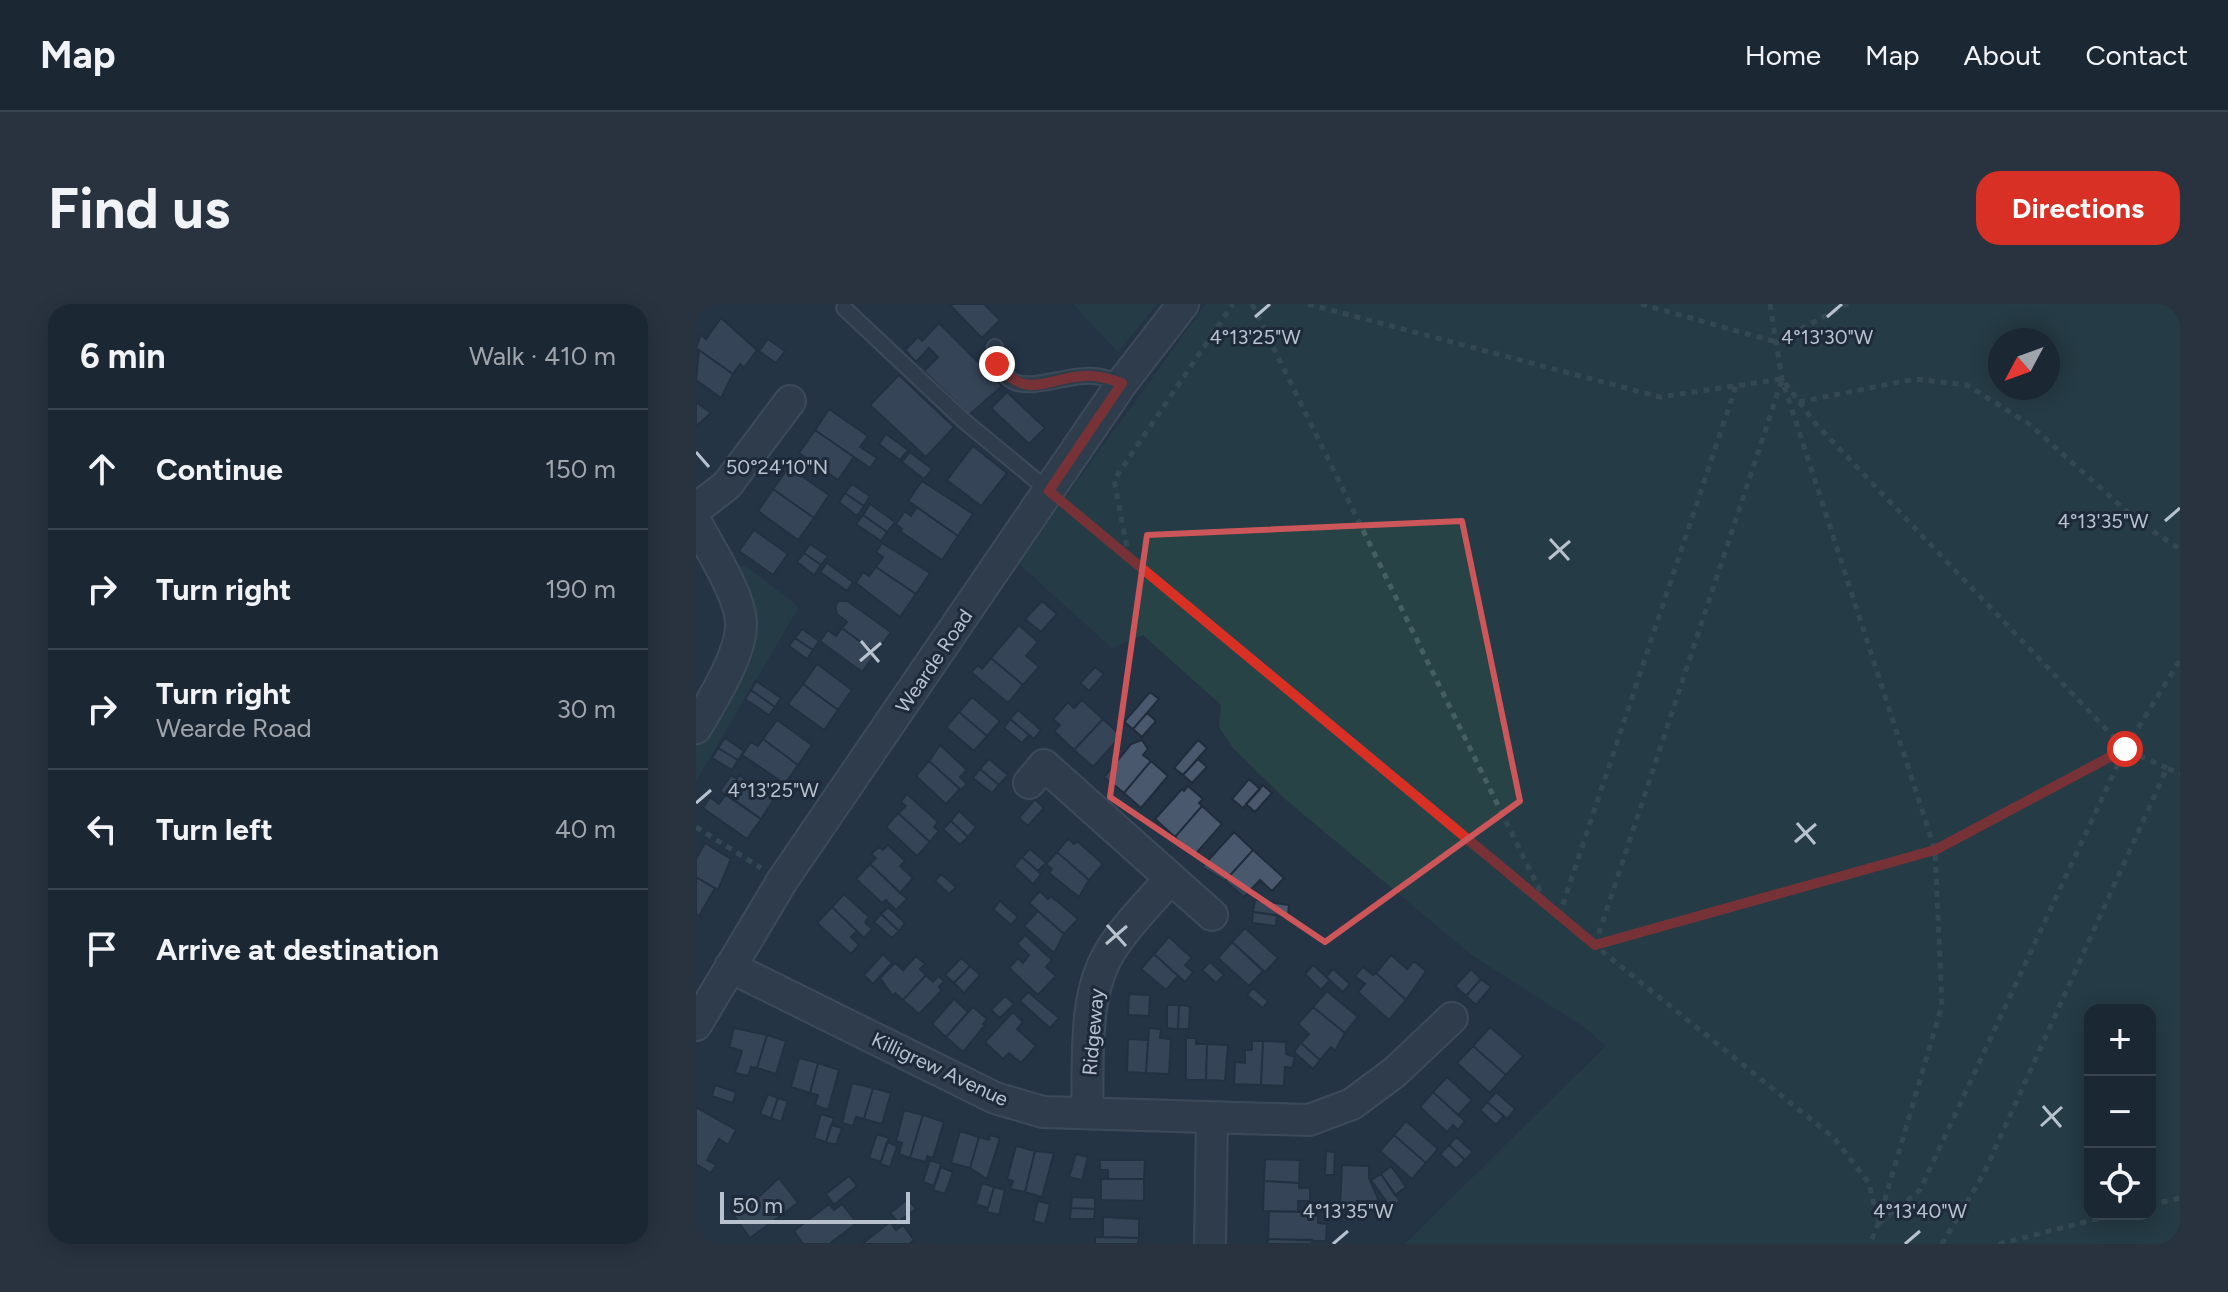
<!DOCTYPE html>
<meta charset="utf-8">
<style>
:root{--surface:#1c2734;--page:#293340;--text:#f1f3f6;--muted:#a0a5ac;--line:#3a444f;--accent:#d93025}
body{margin:0;font-family:Figtree,sans-serif;background:var(--page);color:var(--text)}
.controls{position:absolute;right:24px;bottom:24px;display:grid;overflow:hidden;border-radius:16px;box-shadow:0 4px 20px #0003}
.controls button{width:72px;height:72px;display:grid;place-items:center;padding:0;border:0;border-bottom:2px solid var(--line);background:var(--surface);color:var(--text);font:40px sans-serif}
.compass{position:absolute;left:1292px;top:24px;width:72px;height:72px;border-radius:50%;background:var(--surface);box-shadow:0 4px 20px #0003;rotate:229deg}
.scale{position:absolute;left:24px;bottom:20px;width:190px;box-sizing:border-box;padding-left:8px;border:4px solid #b8c1ce;border-top:0;font-size:22px;line-height:28px;white-space:nowrap;color:#b8c1ce;-webkit-text-stroke:6px #1e2a3a;paint-order:stroke}
.stop{position:absolute;width:24px;height:24px;margin:-18px;border:6px solid #d93025;border-radius:50%;background:#fff}
.stop.end{background:#d93025;border-color:#fff;box-shadow:0 2px 8px #0008}
.list{margin:0;padding:0;list-style:none}
h2{display:flex;justify-content:space-between;align-items:center;height:104px;margin:0;padding:0 32px;font-size:34px}
h2 small{font-size:26px;font-weight:400;color:var(--muted)}
.list li{display:grid;grid-template-columns:52px 1fr auto;gap:24px;align-items:center;box-sizing:border-box;height:120px;padding:0 32px;border-top:2px solid var(--line)}
.list b{display:block;font-size:30px;white-space:nowrap}
.list p{margin:0;font-size:26px;white-space:nowrap;color:var(--muted)}
.list em{font-size:26px;font-style:normal;color:var(--muted)}
.icon{flex:none;width:44px;height:44px;fill:none;stroke:currentColor;stroke-width:2;stroke-linecap:round;stroke-linejoin:round}
.map{position:relative;flex:none;width:1484px;height:940px;overflow:hidden;border-radius:24px}
header{display:flex;align-items:center;gap:48px;box-sizing:border-box;height:112px;padding:0 40px;background:var(--surface);border-bottom:2px solid var(--line)}
header strong{font-size:38px}
nav{display:flex;gap:44px;margin-inline-start:auto;font-size:28px}
.intro{display:flex;align-items:center;justify-content:space-between;box-sizing:border-box;height:192px;padding:0 48px}
h1{margin:0;font-size:56px}
.button{padding:20px 36px;border-radius:24px;background:var(--accent);color:#fff;font-size:28px;font-weight:700}
main{display:flex;gap:48px;padding:0 48px}
aside{flex:1;background:var(--surface);border-radius:24px;box-shadow:0 4px 20px #0003}
.map>svg:first-child{display:block}
.green{fill:#274346;fill-rule:evenodd}
.building{fill:#49586c;stroke:#202c3c;stroke-width:2}
.lines{fill:none;stroke-linecap:round;stroke-linejoin:round}
.lane-casing{stroke:#596372;stroke-width:18}
.street-casing{stroke:#596372;stroke-width:34}
.path{stroke:#466062;stroke-width:5;stroke-dasharray:6 6;stroke-linecap:butt}
.lane{stroke:#3a4655;stroke-width:14}
.street{stroke:#3a4655;stroke-width:30}
.route{stroke:#d93025;stroke-width:10}
.marked{fill:none;stroke:#cd565a;stroke-width:6;stroke-linejoin:round}
.ticks{fill:none;stroke:#b8c1ce;stroke-width:3}
.labels{text-anchor:middle;dominant-baseline:central;stroke-width:6;stroke-linejoin:round;paint-order:stroke}
.street-label{font-size:20px;fill:#b8c1ce;stroke:#1e2a3a}
.ticks-label{font-size:20px;text-anchor:middle;fill:#b8c1ce;stroke:#1e2a3a;stroke-width:6;stroke-linejoin:round;paint-order:stroke}
</style>
<header>
<strong>Map</strong>
<nav><a>Home</a><a>Map</a><a>About</a><a>Contact</a></nav>
</header>
<div class="intro"><h1>Find us</h1><a class="button">Directions</a></div>
<main>
<aside>
<h2>6 min<small>Walk · 410 m</small></h2>
<ul class="list">
<li><svg class="icon" aria-label="ahead" viewBox="0 0 24 24"><path d="M12 20V5M6 11l6-6 6 6"/></svg><div><b>Continue</b></div><em>150 m</em></li>
<li><svg class="icon" aria-label="right" viewBox="0 0 24 24"><path d="M7 20v-9h11M14 6l5 5-5 5"/></svg><div><b>Turn right</b></div><em>190 m</em></li>
<li><svg class="icon" aria-label="right" viewBox="0 0 24 24"><path d="M7 20v-9h11M14 6l5 5-5 5"/></svg><div><b>Turn right</b><p>Wearde Road</p></div><em>30 m</em></li>
<li><svg class="icon" aria-label="left" viewBox="0 0 24 24"><path d="M17 20v-9H6M10 6l-5 5 5 5"/></svg><div><b>Turn left</b></div><em>40 m</em></li>
<li><svg class="icon" aria-label="arrive" viewBox="0 0 24 24"><path d="M6 21V4h12l-3 4 3 4H6"/></svg><div><b>Arrive at destination</b></div></li>
</ul>
</aside>
<div class="map">
<svg width="1484" height="940" viewBox="0 0 1484 940">
<rect width="100%" height="100%" fill="#253445"/>
<path class="green" d="M377 0H461L422 48Z
M510 0H1484V940H709L910 742 888 723 776 651 589 495 537 444 523 423 525 401 447 331 416 344 322 259ZM1352 36V84H1304V36ZM1454 706V910H1394V706Z
M48 261 103 303 0 477V424L45 321 25 268Z"/>
<path class="building" d="M253 0H288L304 16 286 34Z
M25 14 61 46 48 64 44 60 37 70 0 44 5 31 10 35Z
M243 19 306 82 273 111 228 67 242 53 233 44 220 58 209 46 222 33 226 37Z
M72 35 89 47 80 59 63 47Z
M3 46 37 70 25 94 0 76Z
M203 71 258 123 230 153 174 101Z
M311 88 349 124 333 140 295 104Z
M0 98 15 109 0 122Z
M133 105 172 132 164 143 181 154 174 164 119 126Z
M119 126 158 153 142 176 103 149Z
M190 130 212 146 204 156 183 140Z
M277 142 311 169 285 202 251 176Z
M214 148 236 165 228 175 206 158Z
M93 163 133 191 118 214 77 185Z
M226 177 277 210 262 232 212 197Z
M156 180 174 192 168 202 149 189Z
M77 185 118 214 102 236 62 207Z
M149 189 168 202 161 212 143 198Z
M174 200 199 218 191 228 167 211Z
M221 203 262 232 246 256 204 227 206 225 200 220 209 207 215 212Z
M167 211 191 228 185 237 160 220Z
M58 226 92 250 77 271 43 247Z
M186 239 234 269 220 290 180 263 187 253 180 248Z
M114 240 132 252 125 261 108 249Z
M108 249 125 261 118 271 101 258Z
M131 259 157 278 151 287 124 268Z
M180 263 220 290 204 313 160 279 167 268 173 272Z
M142 297H151L195 328 180 349 146 324 151 318 141 310 139 303Z
M346 297 361 310 345 328 329 315Z
M323 321 342 338 330 352 343 363 327 381 295 354Z
M146 324 180 349 166 368 124 337 132 326 140 332Z
M106 325 123 337 117 346 99 334Z
M99 334 117 346 111 355 93 342Z
M295 354 327 381 312 399 275 368 282 361 286 365Z
M121 360 156 386 142 406 107 380Z
M399 363 408 370 393 387 384 379Z
M60 377 85 394 79 403 55 386Z
M107 380 142 406 128 426 92 400Z
M55 386 79 403 73 411 49 395Z
M454 388 463 395 437 425 428 418Z
M276 393 304 417 291 432 263 408Z
M386 396 407 415 378 446 358 427 364 421 357 415 372 398 378 404Z
M322 406 345 426 338 435 314 415Z
M263 408 291 432 278 447 250 423Z
M451 409 460 417 446 433 437 425Z
M314 415 333 431 326 439 308 424Z
M407 415 425 432 397 463 378 446Z
M81 416 116 441 102 461 67 435Z
M29 434 48 447 42 456 22 444Z
M67 435 102 461 89 480 46 451 55 438 62 442Z
M446 436 452 445 447 451 455 457 428 489 408 473 435 440Z
M502 436 511 444 487 471 478 464Z
M244 441 271 466 264 473 271 480 265 486 233 457Z
M22 444 42 456 36 466 16 454Z
M293 455 312 471 303 481 284 465Z
M502 455 511 463 496 479 487 471Z
M233 457 264 485 250 500 220 472Z
M455 457 472 472 445 504 428 489Z
M284 465 303 481 296 489 277 474Z
M35 471 41 475 43 471 78 495 65 515 24 487Z
M553 475 564 485 547 504 536 495Z
M567 481 576 489 559 508 550 500Z
M492 482 507 495 503 499 506 502 479 533 459 515 486 485 488 487Z
M30 490 65 515 51 535 7 504 14 493 23 500Z
M211 490 242 518 238 523 243 527 234 538 202 509 210 502 205 498Z
M339 495 348 504 332 522 323 514Z
M506 502 526 520 497 553 479 533Z
M263 507 280 523 272 533 255 517Z
M202 509 234 538 221 552 190 523Z
M255 517 272 533 264 541 247 525Z
M538 528 557 546 529 577 506 563Z
M372 535 378 540 381 537 407 560 393 576 361 548Z
M9 539 35 555 22 586 0 573V555Z
M192 541 209 557 204 562 217 574 204 589 174 560 180 554 175 550 183 543 187 546Z
M334 545 350 559 342 567 326 553Z
M557 546 588 574 576 587 564 576 548 593 529 577Z
M361 548 393 576 383 593 353 569 356 565 350 560Z
M326 553 345 570 337 580 318 562Z
M174 560 211 595 200 606 190 596 186 599 160 575Z
M245 570 260 583 253 590 239 577Z
M0 573 19 584 3 612 0 610Z
M344 587 352 595 355 592 382 615 368 630 333 599Z
M148 590 173 613 169 618 176 625 168 634 136 603Z
M559 596 593 601 592 613 557 608Z
M304 597 322 613 315 621 297 605Z
M136 603 161 627 155 633 163 641 155 650 121 619Z
M192 603 209 619 203 627 185 610Z
M342 607 368 630 358 649 328 622Z
M557 608 581 611 580 622 556 619Z
M185 610 203 627 196 634 178 618Z
M549 624 582 654 569 668 536 638Z
M329 631 356 656 350 663 360 672 342 691 313 664 322 654 327 659 333 651 321 640Z
M473 633 496 654 489 661 497 668 489 678 458 650Z
M536 638 567 667 553 682 522 654Z
M187 650 196 659 177 680 168 671Z
M458 650 482 672 470 686 445 665Z
M695 651 711 665 718 657 730 667 710 696 680 669Z
M220 652 229 660 224 665 230 671 207 696 199 689 197 692 184 674 199 659 207 666Z
M265 654 274 662 258 679 249 671Z
M514 658 528 671 520 679 506 666Z
M617 661 634 676 625 686 609 670Z
M274 662 284 671 268 689 258 679Z
M667 663 677 671 680 669 710 696 693 716 662 688 669 680 659 672Z
M637 665 654 680 647 688 630 673Z
M775 665 785 675 770 692 759 682Z
M230 671 237 678 242 672 248 677 243 683 246 686 223 710 207 696Z
M785 675 795 683 780 701 770 692Z
M557 684 572 697 567 704 551 691Z
M631 687 662 713 649 729 617 703Z
M332 688 363 714 354 724 324 697Z
M433 690 454 691 453 712 432 711Z
M309 692 318 700 304 714 295 706Z
M258 695 272 708 250 733 236 720Z
M471 701H483L482 725 471 724Z
M483 701 494 702 493 725H482Z
M277 703 291 715 287 720 289 721 267 748 250 733Z
M617 703 649 729 639 747 635 743 624 756 605 739 613 730 602 720Z
M317 708 327 718 321 725 340 742 325 759 313 749 307 755 289 738Z
M794 723 827 752 810 771 777 742Z
M38 724 71 731 61 764 55 763 52 772 39 769 46 747 33 743Z
M453 724 465 725 464 734 475 735 473 770 450 769Z
M71 731 90 737 80 770 61 764Z
M490 734H500V740H511L510 776H490Z
M432 735 452 736 450 769 431 768Z
M556 737H567L565 781 538 780 539 758 549 759V746H556Z
M567 737 590 738V750L599 753 596 764 589 763 588 782 565 781Z
M605 739 624 756 617 765 598 748Z
M511 740 532 741 529 777 510 776Z
M777 742 810 771 794 789 761 759Z
M103 754 122 759 114 789 95 783Z
M122 759 143 766 132 806 119 801 122 791 114 789Z
M751 773 776 796 762 811 737 788Z
M156 779 177 784 168 815 160 813 157 822 146 819Z
M19 781 40 788 37 799 16 792Z
M177 784 195 789 186 820 168 815Z
M737 788 769 817 762 826 757 821 751 828 724 803Z
M800 788 819 805 811 815 791 798Z
M72 790 82 794 75 814 64 810Z
M82 794 92 797 85 818 75 814Z
M791 798 808 812 800 821 784 806Z
M0 803 40 826 32 841 23 835 11 856 20 861 15 869 0 860Z
M208 806 227 811 214 854 203 850 206 839 200 837Z
M125 810 138 814 130 838 118 834Z
M227 811 248 818 237 854 231 852 230 858 214 854Z
M710 817 742 845 730 859 698 831Z
M135 821 146 824 140 841 130 838Z
M264 827 283 833 274 864 255 859Z
M181 830 193 834 185 858 173 854Z
M294 831 304 834 291 875 274 864 283 833 293 836Z
M698 831 730 859 716 875 684 847Z
M760 833 777 848 769 856 753 841Z
M191 838 201 842 194 863 184 860Z
M753 841 769 856 760 865 744 850Z
M320 842 339 847 329 888 314 885 317 877 311 875Z
M339 847 358 849 346 893 329 888Z
M630 847 639 848 638 871H629Z
M380 850 392 853 386 876 373 873Z
M569 855 604 856 603 879 568 877Z
M234 856 245 860 238 882 227 878Z
M404 856H449L448 875H412V866H404Z
M646 861 673 862V874L683 897H661L657 907H649L644 901Z
M695 862 710 883 699 891 685 870Z
M245 863 257 868 249 890 237 886Z
M685 870 704 897 695 904 675 876Z
M153 872 161 882 138 901 130 890Z
M83 874 102 899 54 934 36 909 51 897 54 901Z
M405 875H448V897L405 896Z
M568 877 603 879V884H614V897H602V908L567 907Z
M286 879 298 883 292 904 280 900Z
M298 883 309 886 303 911 291 908Z
M376 893 399 894V905L375 904Z
M212 895 220 905 202 918 194 909Z
M342 897 354 900 349 920 337 917Z
M133 900 138 906 146 900 161 919 133 940H107L98 927Z
M375 904 399 905 398 915H374Z
M573 907 622 908V919L631 920 630 937 572 935Z
M407 913 443 915V934L407 933Z
M194 918 200 926 207 921 218 936 213 940H166Z
M399 933 443 934 442 940H399Z
M572 935 616 936V940H571Z"/>
<g class="lines">
<g class="lane-casing">
<path id="lane" d="M148 4 267 116 353 187
M299 43C306 103 352 73 389 72 402 71 414 75 426 79"/>
</g>
<g class="street-casing">
<path id="street" d="M0 205 31 181 94 97
M0 218C13 244 46 293 45 321 45 351 15 398 0 424
M333 479 348 461 516 611
M34 663 299 794 347 808 613 816 656 800 699 768 756 714
M0 721 86 577 426 79 487 0
M391 809C393 758 386 691 415 646 431 620 455 597 475 574
M514 940 516 814"/>
</g>
<path class="path" d="M556 0 849 597
M612 0 964 93 1086 75
M945 0 1080 38 1152 0
M1074 0 1086 75 1239 546 1246 701 1182 919
M1089 79 1119 119 1429 445 1471 464
M1103 98 1219 75 1271 81 1333 120 1444 219 1484 245
M370 202 886 631 1138 834 1173 879 1182 920 1174 940
M433 254 418 176 537 0
M0 523 65 564
M863 612 1040 82
M899 641 1086 76
M900 641 1239 546 1428 445
M1454 901 1484 894
M1183 919 1224 886 1429 445 1484 356
M1246 940 1288 869 1471 464 1484 469
M1303 940 1420 910"/>
<use href="#lane" class="lane"/>
<use href="#street" class="street"/>
</g>
<g class="lines">
<path class="route" d="M301 60C331 97 350 74 388 72 401 71 413 75 426 79L353 187 899 641 1239 546 1429 445"/>
</g>
<path d="M0 0H1484V940H0ZM766 217 824 497 629 638 414 493 451 231Z" fill="#253445" fill-opacity=".55" fill-rule="evenodd"/>
<path class="marked" d="M766 217 824 497 629 638 414 493 451 231Z"/>
<path class="ticks" d="M559 13 574 0M1131 13 1146 0M0 148 13 163M1469 217 1484 204M854 235 873 256M853 255 874 237M165 337 183 358M164 357 185 339M0 499 15 486M1101 519 1119 540M1099 538 1120 520M411 621 430 642M410 640 431 622M1347 802 1365 823M1345 822 1366 803M637 940 652 927M1209 940 1224 927"/>
<g class="labels">
<g class="street-label">
<text transform="translate(238 357) rotate(-56)">Wearde Road</text>
<text transform="translate(397 728) rotate(-85)">Ridgeway</text>
<text transform="translate(244 765) rotate(25)">Killigrew Avenue</text>
</g>
</g>
<g class="ticks-label">
<text x="559" y="40">4°13'25"W</text>
<text x="1131" y="40">4°13'30"W</text>
<text x="81" y="170">50°24'10"N</text>
<text x="1407" y="224">4°13'35"W</text>
<text x="77" y="493">4°13'25"W</text>
<text x="652" y="914">4°13'35"W</text>
<text x="1224" y="914">4°13'40"W</text>
</g>
</svg>
<div class="controls">
<button>+</button>
<button>−</button>
<button><svg class="icon" aria-label="locate" viewBox="0 0 24 24"><circle cx="12" cy="12" r="6"/><path d="M12 2v4M12 18v4M2 12h4M18 12h4"/></svg></button>
</div>
<svg class="compass" viewBox="-18 -18 36 36"><path d="M0-13l5 13h-10z" fill="#e53935"/><path d="M0 13l5-13h-10z" fill="#a0a5ac"/></svg>
<div class="scale">50 m</div>
<div class="stop" style="left:1429px;top:445px"></div>
<div class="stop end" style="left:301px;top:60px"></div>
</div>
</main>
